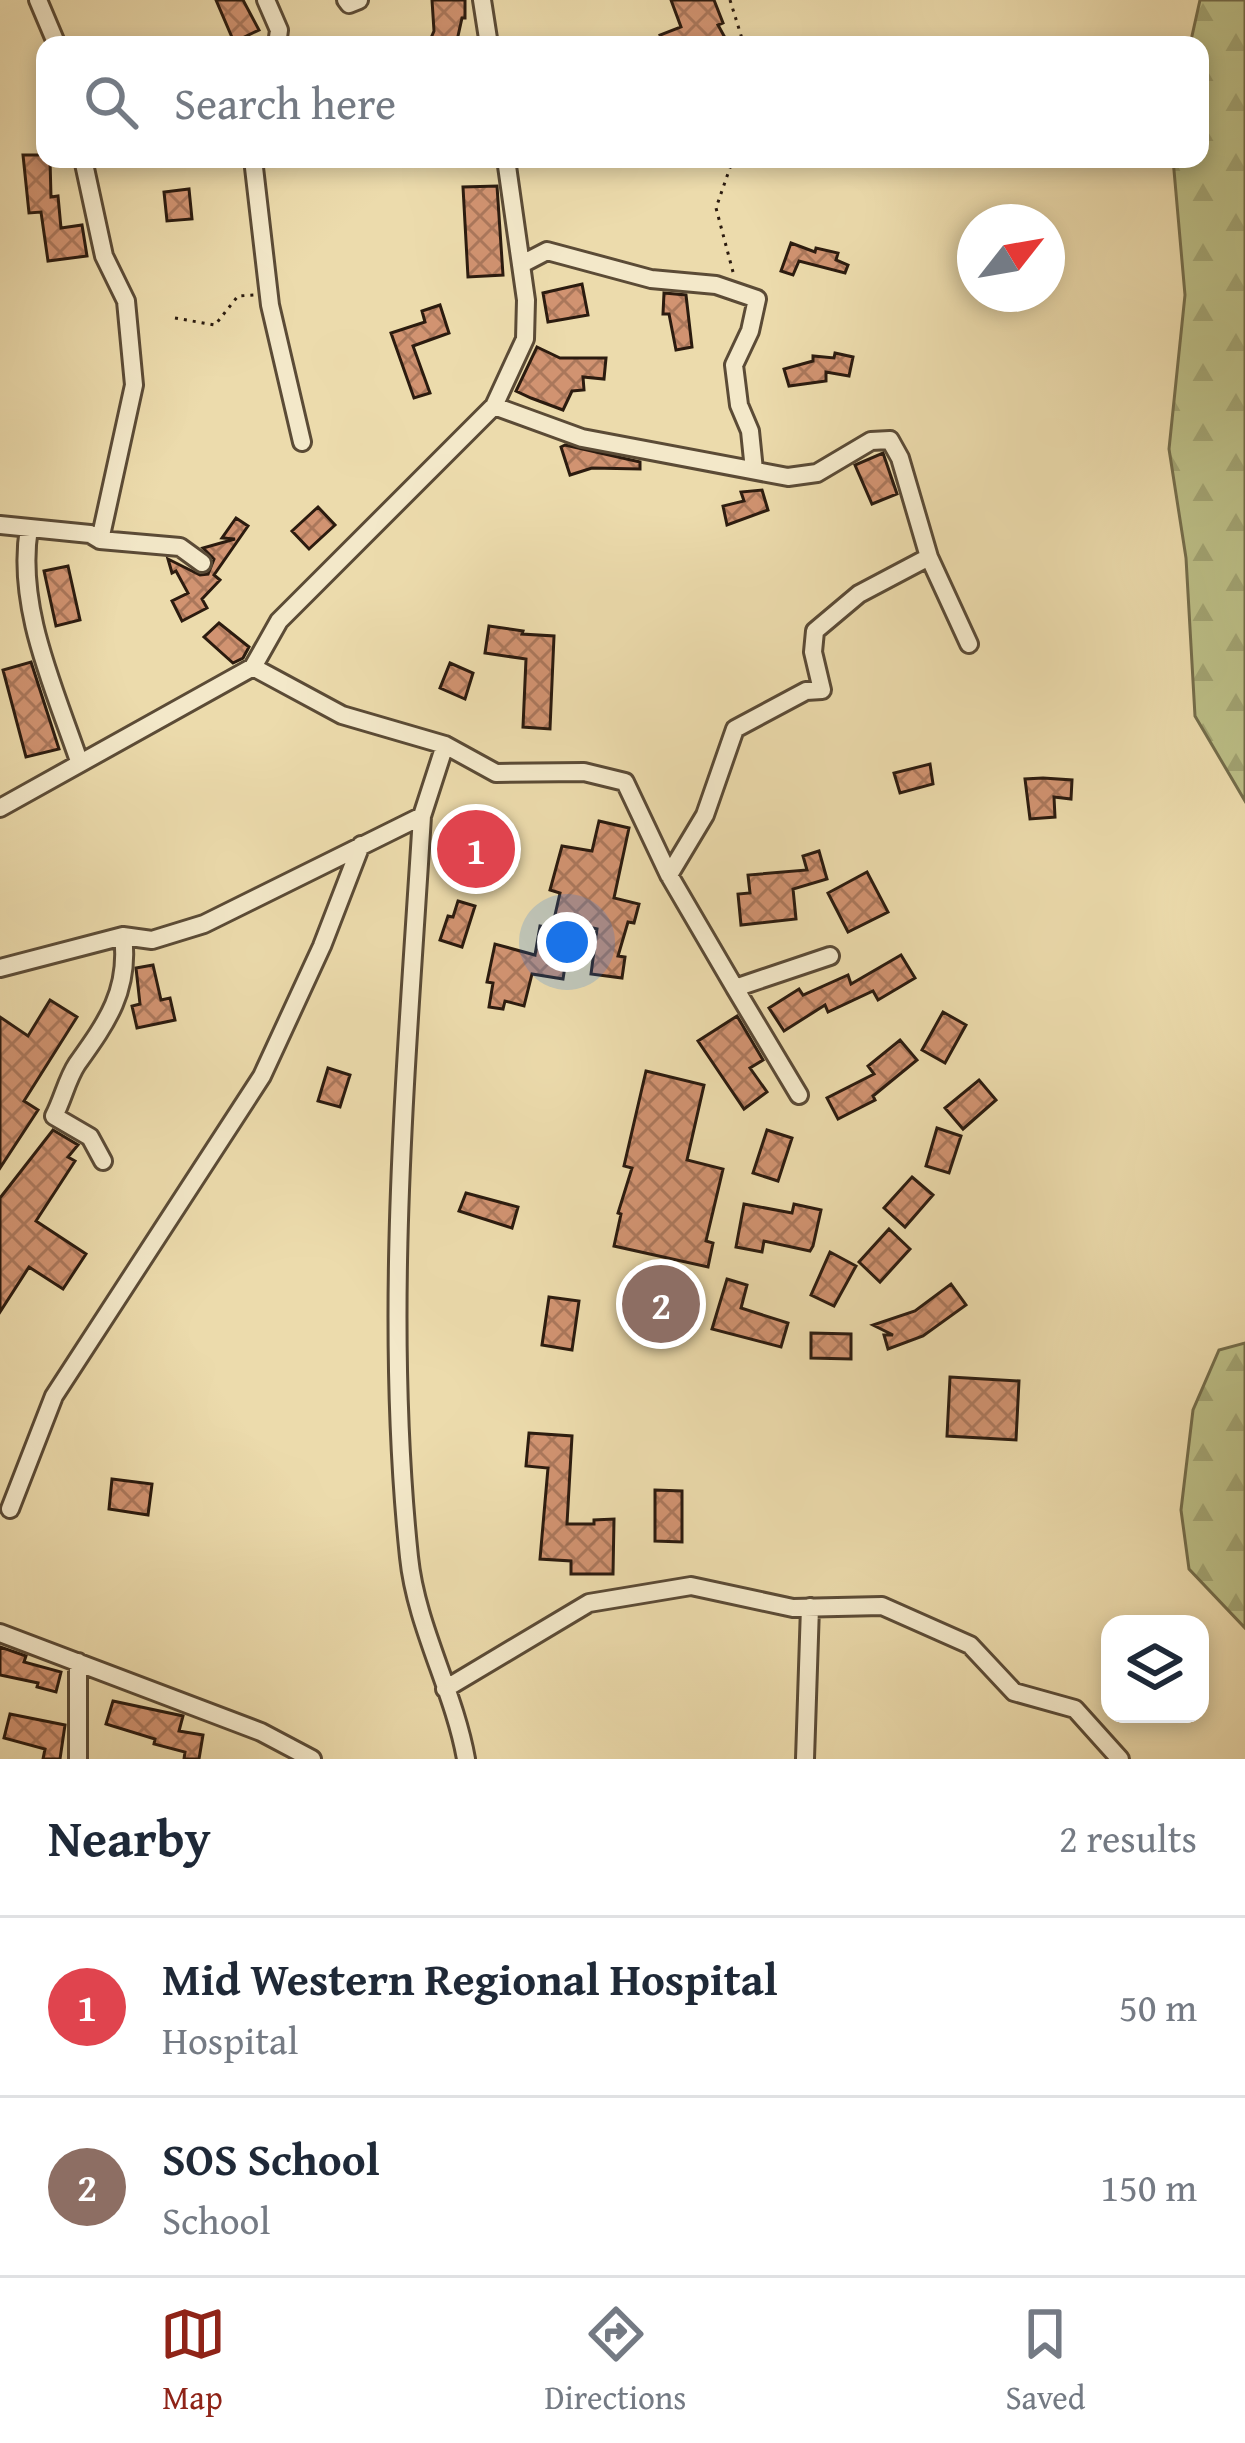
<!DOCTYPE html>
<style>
:root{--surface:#fff;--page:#f6f6f7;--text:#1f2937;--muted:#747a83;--line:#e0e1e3;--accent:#8f2418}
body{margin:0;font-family:"Gentium Book Plus",serif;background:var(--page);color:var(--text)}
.controls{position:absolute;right:36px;bottom:36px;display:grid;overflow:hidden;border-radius:24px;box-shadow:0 6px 18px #0003}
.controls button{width:108px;height:108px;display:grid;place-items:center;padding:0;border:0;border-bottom:3px solid var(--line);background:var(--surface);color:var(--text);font:60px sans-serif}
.compass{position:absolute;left:957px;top:204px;width:108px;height:108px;border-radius:50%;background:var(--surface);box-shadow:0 6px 18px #0003;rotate:59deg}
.you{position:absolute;left:567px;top:942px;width:42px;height:42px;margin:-30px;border:9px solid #fff;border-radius:50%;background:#1a73e8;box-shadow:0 0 0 18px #1a73e833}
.badge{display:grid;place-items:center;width:78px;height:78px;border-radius:50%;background:var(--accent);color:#fff;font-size:39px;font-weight:700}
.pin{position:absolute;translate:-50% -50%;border:6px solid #fff;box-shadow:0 3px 12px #0006}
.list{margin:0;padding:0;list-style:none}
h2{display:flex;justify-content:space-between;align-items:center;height:156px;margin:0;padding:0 48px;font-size:51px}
h2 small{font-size:39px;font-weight:400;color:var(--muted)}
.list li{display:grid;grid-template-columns:78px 1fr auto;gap:36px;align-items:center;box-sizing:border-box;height:180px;padding:0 48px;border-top:3px solid var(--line)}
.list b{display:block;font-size:45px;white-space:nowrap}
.list p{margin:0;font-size:39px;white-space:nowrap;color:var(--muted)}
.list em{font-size:39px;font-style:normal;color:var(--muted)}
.icon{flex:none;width:66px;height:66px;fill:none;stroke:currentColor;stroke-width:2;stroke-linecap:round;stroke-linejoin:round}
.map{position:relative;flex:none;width:1245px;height:1759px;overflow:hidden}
.search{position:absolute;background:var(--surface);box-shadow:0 6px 18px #0003;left:36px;right:36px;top:36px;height:132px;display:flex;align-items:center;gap:30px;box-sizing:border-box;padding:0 42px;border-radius:24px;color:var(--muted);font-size:45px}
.sheet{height:516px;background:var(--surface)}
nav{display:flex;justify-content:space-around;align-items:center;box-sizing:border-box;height:168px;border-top:3px solid var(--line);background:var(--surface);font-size:33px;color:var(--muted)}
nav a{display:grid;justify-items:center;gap:6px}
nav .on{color:var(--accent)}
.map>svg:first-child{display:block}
.forest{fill:url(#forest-firs);stroke:#746d4b;stroke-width:3}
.building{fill:url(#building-cross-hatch);stroke:#2b1b0f;stroke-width:3}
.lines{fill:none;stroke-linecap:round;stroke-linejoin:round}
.street-casing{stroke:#5b4b36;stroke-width:22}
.path{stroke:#2b1b0f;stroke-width:3;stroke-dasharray:3 6;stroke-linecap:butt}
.street{stroke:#f3e8c9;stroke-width:16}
</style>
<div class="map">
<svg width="1245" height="1759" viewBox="0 0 1245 1759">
<defs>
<pattern id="forest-firs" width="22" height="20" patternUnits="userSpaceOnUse" patternTransform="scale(3)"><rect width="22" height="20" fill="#bcbf87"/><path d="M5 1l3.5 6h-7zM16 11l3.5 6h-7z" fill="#a2a473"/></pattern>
<pattern id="building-cross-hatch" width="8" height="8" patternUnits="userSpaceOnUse" patternTransform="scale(3)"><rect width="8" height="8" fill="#d19371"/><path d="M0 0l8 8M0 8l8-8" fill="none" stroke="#aa775b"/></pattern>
</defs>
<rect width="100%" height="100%" fill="#ecdbac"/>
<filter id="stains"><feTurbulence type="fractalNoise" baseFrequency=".00167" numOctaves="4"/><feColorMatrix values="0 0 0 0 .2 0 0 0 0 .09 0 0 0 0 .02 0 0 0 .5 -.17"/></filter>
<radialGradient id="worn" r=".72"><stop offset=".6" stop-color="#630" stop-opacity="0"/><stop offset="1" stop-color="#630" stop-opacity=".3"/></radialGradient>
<path class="forest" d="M1200 0H1245V801L1195 716 1186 558 1169 449 1185 295 1173 159H1200V45H1190Z
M1245 1343V1628L1189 1569 1181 1510 1193 1410 1219 1350Z"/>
<path class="building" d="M216 0H243L259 30 234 42Z
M432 0H465V18H462L456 45H428L434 31Z
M671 0H714L723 23 718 25 729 45H664L660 35 681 27Z
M23 155H45V159H50L51 197 58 196 61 228 82 225 87 256 48 261 41 212 29 213Z
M497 186 503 275 468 277 463 187Z
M189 189 192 219 167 221 164 192Z
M791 243 815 252 816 248 838 253 836 260 848 265 845 273 799 261 793 275 781 271Z
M582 284 588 315 548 322 543 293Z
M664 293 686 295 692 347 676 350 669 314H663Z
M440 305 449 333 413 346 430 393 414 398 391 333 425 322 422 311Z
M537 347 560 358H606L604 379 583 377 584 390 572 391 563 410 531 398 516 391Z
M835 353 853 357 849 376 826 372V381L789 386 784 369 813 361V356L834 358Z
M565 445 640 462V469L592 468 570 475 561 447Z
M883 453 897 494 872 504 855 465Z
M762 490 768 510 727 525 723 506 744 501 741 492Z
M318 507 335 525 309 549 292 531Z
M236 518 248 526 214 575 220 580 202 599 207 608 182 621 172 601 188 593 176 571 172 573 168 559 200 575 208 574 214 559 203 548 235 539 222 538Z
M68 566 80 620 56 626 44 571Z
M219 623 249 647 243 658 233 663 204 637Z
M489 626 523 631 522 634 554 636 550 729 523 727 526 659 485 653Z
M31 662 59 749 26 757 3 670Z
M450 663 473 673 465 699 440 688Z
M930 764 933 784 900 793 894 773Z
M1043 778 1072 780 1071 799 1054 797 1055 817 1030 819 1025 779Z
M599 821 629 828 614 898 639 904 634 923 628 922 618 956 625 957 622 978 591 974 597 929 572 923 563 979 532 974 524 1006 505 1001 503 1009 489 1007 493 983 487 982 495 944 535 955 540 926 552 928 560 893 550 890 562 846 592 851Z
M819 851 827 879 793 889 796 919 741 925 738 894 750 893 748 875 807 870 803 856Z
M867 872 888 912 848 932 828 893Z
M458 901 475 906 462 947 440 940 448 916 453 917Z
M901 955 915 978 878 1000 873 991 828 1012 825 1005 784 1031 769 1008 799 989 803 995 848 975 851 984Z
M153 965 161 1000 170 998 175 1020 137 1028 132 1006 140 1004 136 968Z
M50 1000 77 1017 24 1101 38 1110 0 1168V1017L28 1036Z
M943 1012 966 1025 945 1063 922 1050Z
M737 1016 763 1060 750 1068 767 1092 744 1109 698 1041Z
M900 1040 917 1060 873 1096 875 1100 838 1119 827 1098 874 1074 868 1066Z
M328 1068 350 1075 340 1107 318 1101Z
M646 1071 704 1085 687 1160 723 1169 706 1241 713 1243 708 1267 614 1246 621 1214 618 1213 632 1168 624 1166Z
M979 1080 996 1100 963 1129 945 1108Z
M937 1128 961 1136 949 1173 926 1166Z
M53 1130 78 1145 68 1157 75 1161 36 1221 86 1254 63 1289 29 1267 0 1312V1198Z
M767 1130 792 1138 778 1181 753 1173Z
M912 1177 933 1195 905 1227 884 1208Z
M466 1193 518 1207 512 1228 459 1211Z
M744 1204 792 1213 794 1204 821 1210 813 1246 810 1251 764 1241 762 1252 736 1247Z
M889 1229 910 1249 880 1282 859 1262Z
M830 1252 856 1266 834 1306 811 1295Z
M727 1279 747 1285 741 1308 788 1323 781 1347 712 1329Z
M951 1284 966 1305 923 1336 888 1349 884 1335H893L873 1325 915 1311Z
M549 1297 579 1301 572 1350 542 1345Z
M811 1333 851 1334V1359L811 1358Z
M950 1377 1019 1381 1016 1440 947 1436Z
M529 1433 572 1436 567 1524H594V1520L614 1519 613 1574H571V1561L540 1559 548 1468 526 1466Z
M112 1479 152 1484 148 1515 109 1509Z
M655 1490 682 1491V1542L655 1541Z
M0 1647 26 1656 24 1662 61 1672 56 1692 37 1687 38 1683 0 1675Z
M113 1701 183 1716 179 1731 203 1735 199 1759H184L185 1752 154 1744 155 1739 106 1724Z
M10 1714 65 1725 60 1759H43L45 1749 4 1738Z"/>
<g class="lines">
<g class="street-casing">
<path id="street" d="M38 0 57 45
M266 0 279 30 277 45
M346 0 349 4 359 0
M482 0 489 45
M83 159 104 256 126 301 134 385 100 540 180 547 202 563
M253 159 270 305 302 442
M522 264 547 251 651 279 716 285 757 299 750 331 734 365 739 405 750 431 754 470
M494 406 582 438 788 477 817 473 871 441 890 440 900 458 929 557
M0 525 90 534 100 540
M29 528C16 607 54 687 79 761
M253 667 279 621 494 406 525 339 526 300 506 159
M445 745 422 816C407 1063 383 1310 409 1557 416 1626 454 1691 466 1759
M0 808 253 667 342 715 445 745 496 773 584 772 625 782 669 875 735 988 830 956
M669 875 705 815 735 729 806 691 822 690 813 652 815 631 859 594 929 557 969 644
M0 968 123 936 152 940 204 924 422 816
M735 988 799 1095
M103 1161 90 1137 54 1116C63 1099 67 1079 77 1064 107 1022 130 990 123 936
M10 1509 54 1396 262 1076 322 946 361 845
M0 1633 261 1732 312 1759
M78 1662V1759
M445 1689 589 1603 691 1586 793 1608 882 1606 970 1645 1014 1692 1075 1709 1120 1759
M805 1759 810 1607"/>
</g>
<path class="path" d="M730 0 744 45
M733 272 716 208 733 159
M175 318 215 325 238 296 255 295"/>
<use href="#street" class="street"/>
</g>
<rect width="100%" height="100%" filter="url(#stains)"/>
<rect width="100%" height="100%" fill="url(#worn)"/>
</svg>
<div class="controls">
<button><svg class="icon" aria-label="layers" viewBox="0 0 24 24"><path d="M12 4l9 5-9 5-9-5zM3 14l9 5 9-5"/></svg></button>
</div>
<svg class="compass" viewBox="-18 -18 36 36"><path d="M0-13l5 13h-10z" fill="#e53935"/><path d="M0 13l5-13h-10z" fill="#747a83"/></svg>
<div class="you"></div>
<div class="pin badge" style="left:476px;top:849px;background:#e0444e">1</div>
<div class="pin badge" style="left:661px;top:1304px;background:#8d6e63">2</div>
<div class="search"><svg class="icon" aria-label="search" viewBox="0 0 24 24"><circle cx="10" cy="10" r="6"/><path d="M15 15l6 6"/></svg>Search here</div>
</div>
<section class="sheet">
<h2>Nearby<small>2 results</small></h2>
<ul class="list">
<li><span class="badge" style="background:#e0444e">1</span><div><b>Mid Western Regional Hospital</b><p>Hospital</p></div><em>50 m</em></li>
<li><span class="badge" style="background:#8d6e63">2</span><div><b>SOS School</b><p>School</p></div><em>150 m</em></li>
</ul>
</section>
<nav>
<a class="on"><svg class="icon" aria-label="map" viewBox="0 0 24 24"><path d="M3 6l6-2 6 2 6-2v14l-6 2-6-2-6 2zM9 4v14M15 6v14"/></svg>Map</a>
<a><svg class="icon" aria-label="directions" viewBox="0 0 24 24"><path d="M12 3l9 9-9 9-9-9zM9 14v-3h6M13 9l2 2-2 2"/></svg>Directions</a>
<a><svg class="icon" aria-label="saved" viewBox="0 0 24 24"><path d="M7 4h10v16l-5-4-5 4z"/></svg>Saved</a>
</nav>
